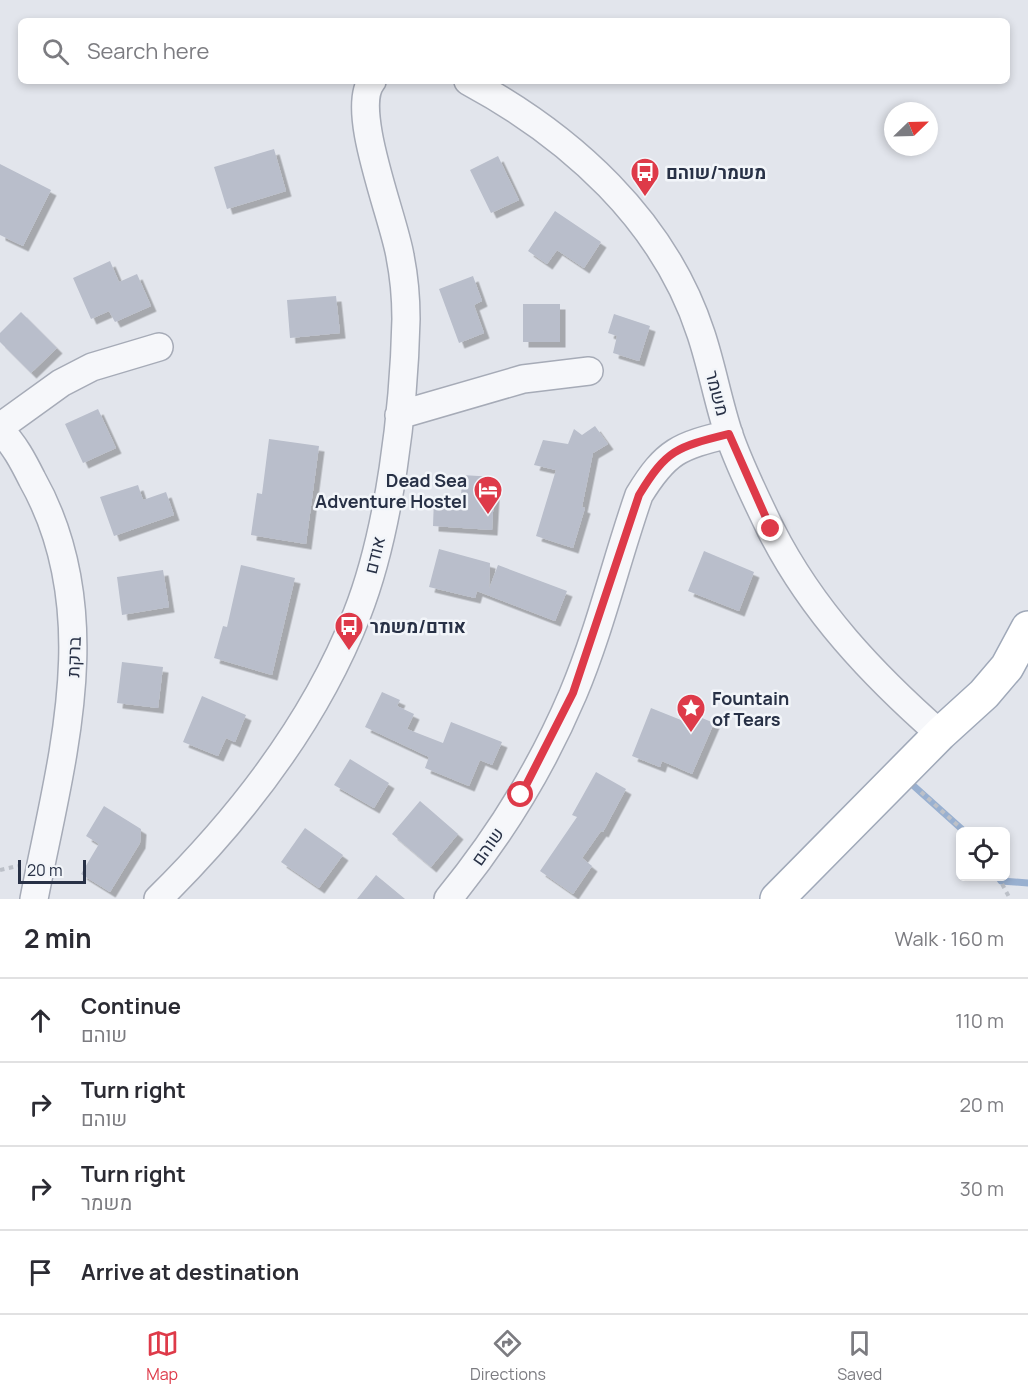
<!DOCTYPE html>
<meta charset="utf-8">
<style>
:root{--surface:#fff;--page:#f7f7f7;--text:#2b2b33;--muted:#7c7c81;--line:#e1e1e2;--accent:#de3a49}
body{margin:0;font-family:Manrope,Heebo,sans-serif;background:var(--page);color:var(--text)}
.controls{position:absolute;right:18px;bottom:18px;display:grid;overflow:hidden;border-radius:9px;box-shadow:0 3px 9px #0003}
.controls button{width:54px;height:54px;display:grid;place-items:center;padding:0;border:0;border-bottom:2px solid var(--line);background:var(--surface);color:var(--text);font:30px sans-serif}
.compass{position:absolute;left:884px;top:102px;width:54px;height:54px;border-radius:50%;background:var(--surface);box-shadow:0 3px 9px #0003;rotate:67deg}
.scale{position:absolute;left:18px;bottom:15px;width:68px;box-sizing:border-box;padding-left:6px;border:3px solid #283146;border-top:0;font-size:16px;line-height:21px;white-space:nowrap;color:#283146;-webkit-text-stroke:4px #f2f5f9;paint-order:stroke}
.stop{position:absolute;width:18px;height:18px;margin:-14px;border:4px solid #de3a49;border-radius:50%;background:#fff}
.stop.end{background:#de3a49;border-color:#fff;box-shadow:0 2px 6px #0008}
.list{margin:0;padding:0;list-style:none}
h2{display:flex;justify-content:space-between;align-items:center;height:78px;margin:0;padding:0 24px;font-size:26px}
h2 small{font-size:20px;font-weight:400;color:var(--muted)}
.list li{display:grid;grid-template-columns:39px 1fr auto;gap:18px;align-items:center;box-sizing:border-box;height:84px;padding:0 24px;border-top:2px solid var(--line)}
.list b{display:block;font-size:22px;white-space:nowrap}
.list p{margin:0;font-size:20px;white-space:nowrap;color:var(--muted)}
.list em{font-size:20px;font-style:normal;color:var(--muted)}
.icon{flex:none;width:33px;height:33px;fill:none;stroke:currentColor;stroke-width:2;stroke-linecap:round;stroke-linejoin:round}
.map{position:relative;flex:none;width:1028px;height:899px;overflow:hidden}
.search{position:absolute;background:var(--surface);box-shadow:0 3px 9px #0003;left:18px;right:18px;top:18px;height:66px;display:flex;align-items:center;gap:15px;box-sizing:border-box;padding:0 21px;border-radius:9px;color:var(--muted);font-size:22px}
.sheet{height:414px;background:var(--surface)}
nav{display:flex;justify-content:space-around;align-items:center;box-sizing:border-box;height:84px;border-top:2px solid var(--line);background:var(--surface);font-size:16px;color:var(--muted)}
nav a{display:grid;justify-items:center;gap:3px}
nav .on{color:var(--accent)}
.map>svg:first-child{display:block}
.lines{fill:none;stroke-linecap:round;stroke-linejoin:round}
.stream{stroke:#99b0d0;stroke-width:7}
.building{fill:#b9becb;filter:url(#shadow)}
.minor-casing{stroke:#a6abb7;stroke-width:30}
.major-casing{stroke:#a0a9b9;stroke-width:36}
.path{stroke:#bcc0c8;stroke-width:4;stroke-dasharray:4.5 4.5;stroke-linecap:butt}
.minor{stroke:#f6f7fa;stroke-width:27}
.major{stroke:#fff;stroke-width:33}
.route{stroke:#de3a49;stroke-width:8}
.labels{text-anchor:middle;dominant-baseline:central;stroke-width:5;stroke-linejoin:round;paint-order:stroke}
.poi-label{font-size:18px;font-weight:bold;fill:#283146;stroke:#f2f5f9;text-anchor:start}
.street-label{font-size:18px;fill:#283146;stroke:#f2f5f9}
</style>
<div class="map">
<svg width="1028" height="899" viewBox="0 0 1028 899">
<defs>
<filter id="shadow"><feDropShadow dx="5.5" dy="5.5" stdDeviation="0" flood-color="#0004"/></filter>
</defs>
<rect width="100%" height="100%" fill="#e2e5ec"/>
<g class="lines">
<path class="stream" d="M906 779 965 832
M998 876 1001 881 1028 883"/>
</g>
<path class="building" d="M274 149 286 191 227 209 214 167Z
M498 156 519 200 491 213 470 170Z
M0 164 51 190 23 246 0 235Z
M555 211 601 242 584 268 557 250 547 264 528 251Z
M110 261 119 282 137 274 151 306 115 322 109 311 91 319 73 278Z
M473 276 482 301 474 305 484 333 459 343 439 289Z
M336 296 340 333 290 338 287 300Z
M523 304H560V342H523Z
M21 312 57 348 31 373 0 342V333Z
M614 314 650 326 639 361 613 353 617 336 608 333Z
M98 409 116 448 83 463 65 424Z
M595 426 608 444 593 453 582 507 585 508 573 548 536 536 556 470 534 465 543 440 568 444 574 429 582 435Z
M269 439 319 446 306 544 251 535 257 493 262 494Z
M462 475 495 477 492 530 433 526 434 498 461 499Z
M138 485 143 500 166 492 174 515 114 536 100 497Z
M439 549 490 563 489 589 498 565 567 591 555 621 477 591 475 598 429 587Z
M704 551 754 572 739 611 688 591Z
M241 565 295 578 272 675 214 658 223 626 227 627Z
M163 570 169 607 122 615 117 577Z
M122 662 163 667 158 708 117 703Z
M382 692 400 700 397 706 414 714 407 729 443 743 451 722 502 742 492 765 480 760 469 786 425 768 429 757 365 727Z
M202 696 246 715 235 742 226 738 218 756 183 742Z
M651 708 686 722 690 713 714 723 692 774 662 761 660 767 632 756Z
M350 759 389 783 374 808 334 785Z
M596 772 626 789 603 832 601 831 582 858 592 866 573 894 540 871 577 817 572 815Z
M420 801 458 834 431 867 392 834Z
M104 806 141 829 140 843 110 892 81 874 99 844 86 836Z
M305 828 343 855 319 888 281 862Z
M376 875 405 899H357Z"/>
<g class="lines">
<g class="minor-casing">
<path id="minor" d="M468 81C570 136 664 220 701 334 712 367 718 402 729 435 740 467 756 499 771 530 812 611 873 675 940 734
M399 415 523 379 589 371
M0 427 61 383 92 367 159 347
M0 430C14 444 23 461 32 479 107 612 61 760 34 899
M158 899C240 818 315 722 357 614 390 530 404 409 406 319 406 299 404 276 400 256 394 218 349 109 372 81
M448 899C499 837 542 767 573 694 600 630 616 561 639 495 666 451 679 446 729 434"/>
</g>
<g class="major-casing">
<path id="major" d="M777 899 940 734 984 694 1007 667 1028 628"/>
</g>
<path class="path" d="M921 792 965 832
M0 870 18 866
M998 876 1010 899"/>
<use href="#minor" class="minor"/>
<use href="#major" class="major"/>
</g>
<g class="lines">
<path class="route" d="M521 795 573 693 639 495C667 449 677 447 729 434L771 529"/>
</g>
<defs>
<g id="bus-pin" transform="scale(1.5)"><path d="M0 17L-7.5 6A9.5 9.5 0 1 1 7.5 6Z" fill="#de3a49" stroke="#f2f5f9"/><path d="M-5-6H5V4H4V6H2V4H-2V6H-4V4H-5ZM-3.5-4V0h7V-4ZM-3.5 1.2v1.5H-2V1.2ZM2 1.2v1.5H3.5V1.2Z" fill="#fff"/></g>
<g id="hotel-pin" transform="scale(1.5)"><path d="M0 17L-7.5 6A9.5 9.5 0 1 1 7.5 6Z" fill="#de3a49" stroke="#f2f5f9"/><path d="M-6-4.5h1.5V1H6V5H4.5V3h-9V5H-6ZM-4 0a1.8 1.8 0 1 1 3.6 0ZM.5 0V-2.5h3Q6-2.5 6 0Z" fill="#fff"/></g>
<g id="sight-pin" transform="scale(1.5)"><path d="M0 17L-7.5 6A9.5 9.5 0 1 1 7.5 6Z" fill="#de3a49" stroke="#f2f5f9"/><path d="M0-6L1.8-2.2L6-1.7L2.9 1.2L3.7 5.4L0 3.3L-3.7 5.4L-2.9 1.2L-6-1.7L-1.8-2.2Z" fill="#fff"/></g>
</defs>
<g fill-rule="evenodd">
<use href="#bus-pin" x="645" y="172"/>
<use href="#hotel-pin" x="488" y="490"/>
<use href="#bus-pin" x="349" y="626"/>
<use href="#sight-pin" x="691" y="708"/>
</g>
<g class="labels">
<g class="poi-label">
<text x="666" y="172">משמר/שוהם</text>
<text x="467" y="480" text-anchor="end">Dead Sea<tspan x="467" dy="21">Adventure Hostel</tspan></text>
<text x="370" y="626">אודם/משמר</text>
<text x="712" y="698">Fountain<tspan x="712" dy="21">of Tears</tspan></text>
</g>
<g class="street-label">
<text transform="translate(718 393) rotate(75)">משמר</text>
<text transform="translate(374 555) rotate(-76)">אודם</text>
<text transform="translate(73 657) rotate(-88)">ברקת</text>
<text transform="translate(487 846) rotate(-55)">שוהם</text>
</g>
</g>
</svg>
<div class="controls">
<button><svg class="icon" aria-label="locate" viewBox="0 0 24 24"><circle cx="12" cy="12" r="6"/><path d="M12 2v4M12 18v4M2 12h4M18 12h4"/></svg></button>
</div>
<svg class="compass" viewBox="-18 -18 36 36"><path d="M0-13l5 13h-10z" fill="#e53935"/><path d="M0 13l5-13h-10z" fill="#7c7c81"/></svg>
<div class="scale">20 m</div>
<div class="stop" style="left:521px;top:795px"></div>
<div class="stop end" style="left:771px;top:529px"></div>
<div class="search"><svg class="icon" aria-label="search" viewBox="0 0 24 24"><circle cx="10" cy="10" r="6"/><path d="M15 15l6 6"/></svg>Search here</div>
</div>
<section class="sheet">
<h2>2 min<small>Walk · 160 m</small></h2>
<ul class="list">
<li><svg class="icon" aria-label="ahead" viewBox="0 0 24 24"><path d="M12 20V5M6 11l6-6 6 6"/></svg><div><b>Continue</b><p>שוהם</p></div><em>110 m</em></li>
<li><svg class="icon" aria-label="right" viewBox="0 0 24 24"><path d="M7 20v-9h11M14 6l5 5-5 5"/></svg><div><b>Turn right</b><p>שוהם</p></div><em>20 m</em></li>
<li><svg class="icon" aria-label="right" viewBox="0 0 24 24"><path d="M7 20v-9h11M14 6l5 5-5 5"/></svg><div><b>Turn right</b><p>משמר</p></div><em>30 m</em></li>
<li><svg class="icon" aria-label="arrive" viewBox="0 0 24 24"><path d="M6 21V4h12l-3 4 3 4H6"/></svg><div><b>Arrive at destination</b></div></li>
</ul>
</section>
<nav>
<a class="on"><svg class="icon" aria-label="map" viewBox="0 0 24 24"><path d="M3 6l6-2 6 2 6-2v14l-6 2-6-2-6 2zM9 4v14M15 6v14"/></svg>Map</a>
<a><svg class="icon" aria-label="directions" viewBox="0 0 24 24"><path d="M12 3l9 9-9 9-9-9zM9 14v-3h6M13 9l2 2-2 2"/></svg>Directions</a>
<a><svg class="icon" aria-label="saved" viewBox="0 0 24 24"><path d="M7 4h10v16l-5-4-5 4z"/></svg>Saved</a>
</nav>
